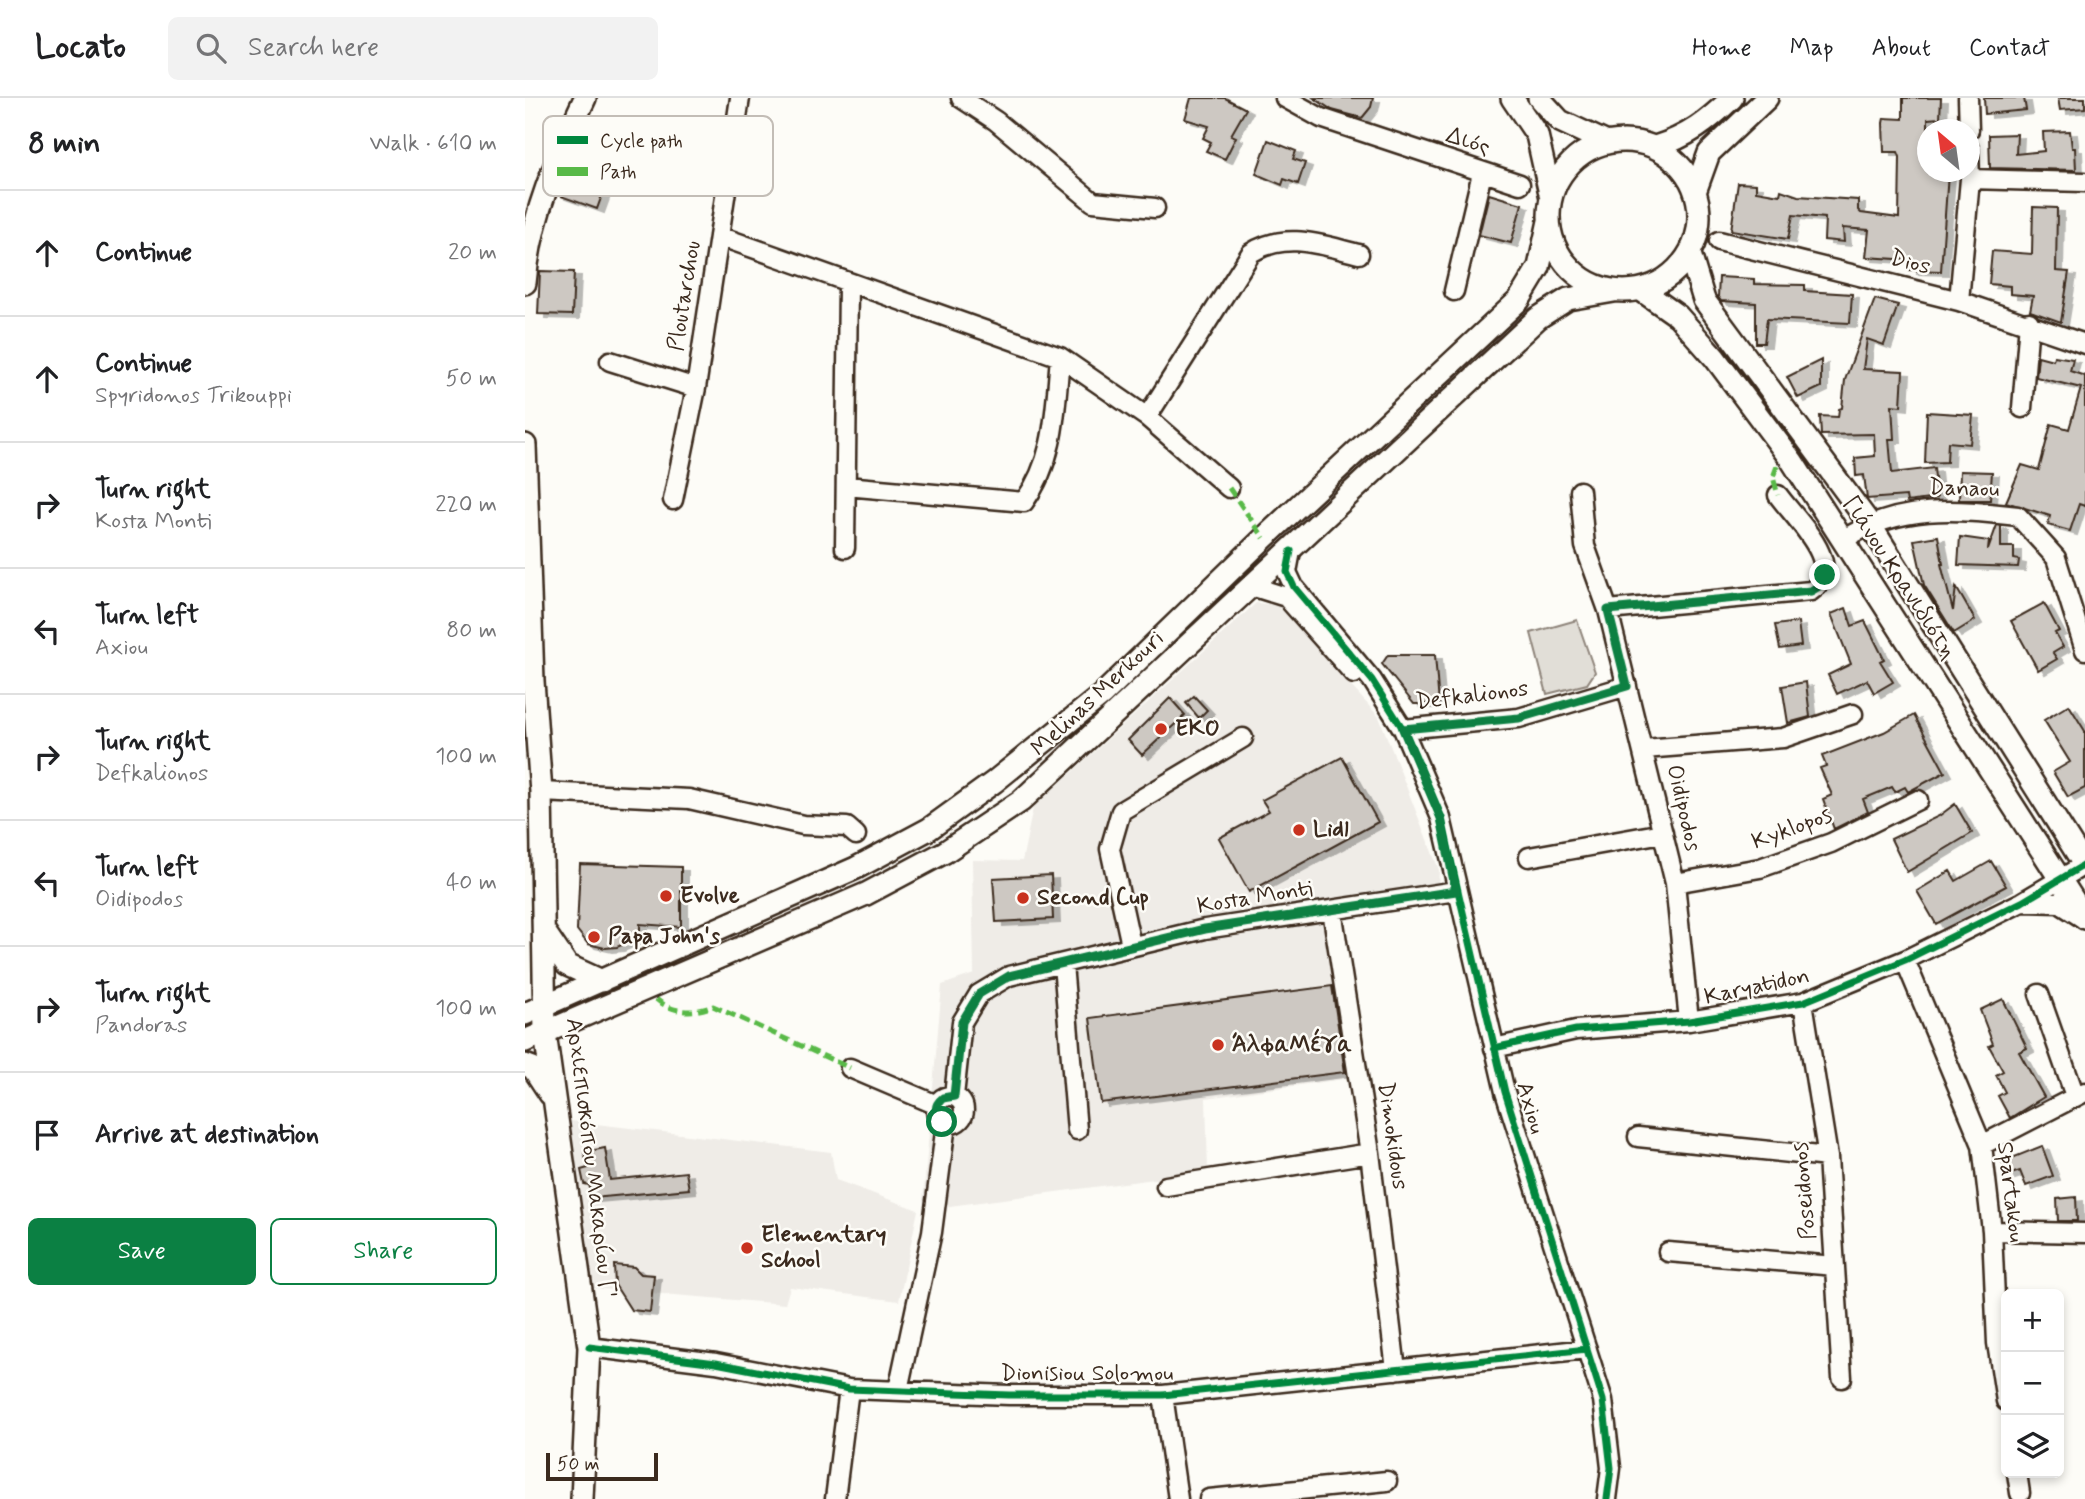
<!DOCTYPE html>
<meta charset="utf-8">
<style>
:root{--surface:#fff;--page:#f2f2f2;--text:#202124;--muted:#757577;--line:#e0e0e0;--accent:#0b8043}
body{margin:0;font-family:Mynerve,sans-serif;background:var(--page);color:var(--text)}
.controls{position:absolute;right:21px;bottom:21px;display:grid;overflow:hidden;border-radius:10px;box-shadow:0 4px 10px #0003}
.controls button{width:63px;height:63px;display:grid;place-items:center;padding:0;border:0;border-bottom:2px solid var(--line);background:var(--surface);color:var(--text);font:35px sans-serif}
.compass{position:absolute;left:1392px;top:21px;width:63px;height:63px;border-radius:50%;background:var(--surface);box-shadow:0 4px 10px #0003;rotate:331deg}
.scale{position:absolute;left:21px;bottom:18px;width:112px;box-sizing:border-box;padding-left:7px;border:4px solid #3b2a1e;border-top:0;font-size:19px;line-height:24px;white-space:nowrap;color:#3b2a1e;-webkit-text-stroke:5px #fdfcf7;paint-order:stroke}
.stop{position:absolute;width:21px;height:21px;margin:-16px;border:5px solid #0b8043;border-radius:50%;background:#fff}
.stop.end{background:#0b8043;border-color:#fff;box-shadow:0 2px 7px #0008}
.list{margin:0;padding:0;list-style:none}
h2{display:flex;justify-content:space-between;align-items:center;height:91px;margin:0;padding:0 28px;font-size:30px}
h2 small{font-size:23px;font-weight:400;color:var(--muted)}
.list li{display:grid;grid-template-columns:46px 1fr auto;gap:21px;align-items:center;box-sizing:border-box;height:126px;padding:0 28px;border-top:2px solid var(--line)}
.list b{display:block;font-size:26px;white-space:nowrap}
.list p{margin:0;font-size:23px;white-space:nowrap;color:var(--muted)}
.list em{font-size:23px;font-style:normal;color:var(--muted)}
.actions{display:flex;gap:14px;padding:21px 28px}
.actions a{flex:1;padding:16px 0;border:2px solid var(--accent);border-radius:10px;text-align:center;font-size:24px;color:var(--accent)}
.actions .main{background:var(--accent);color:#fff}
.icon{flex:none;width:38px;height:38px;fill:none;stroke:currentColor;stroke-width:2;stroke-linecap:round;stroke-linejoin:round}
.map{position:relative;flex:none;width:1560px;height:1401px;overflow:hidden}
header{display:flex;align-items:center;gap:42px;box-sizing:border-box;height:98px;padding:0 35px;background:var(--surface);border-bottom:2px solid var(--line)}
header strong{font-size:33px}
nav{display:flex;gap:38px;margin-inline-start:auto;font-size:24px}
.search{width:490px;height:63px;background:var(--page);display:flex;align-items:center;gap:18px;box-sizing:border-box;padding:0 24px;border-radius:10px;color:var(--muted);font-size:26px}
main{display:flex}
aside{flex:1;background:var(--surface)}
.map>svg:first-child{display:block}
.built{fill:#efece7}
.green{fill:#e1ded7;stroke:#8e847a;stroke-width:2}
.building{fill:#cdc8c2;stroke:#3b2a1e;stroke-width:2;filter:url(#shadow)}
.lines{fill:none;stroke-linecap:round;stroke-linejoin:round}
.minor-casing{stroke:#3b2a1e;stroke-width:23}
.major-casing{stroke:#3b2a1e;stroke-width:26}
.minor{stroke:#fdfcf7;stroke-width:18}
.major{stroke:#fdfcf7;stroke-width:21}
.quiet{stroke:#58b947;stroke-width:5;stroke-dasharray:10 5;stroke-linecap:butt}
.cycleway-casing{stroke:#fdfcf7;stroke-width:11}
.cycleway{stroke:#00873e;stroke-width:7}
.route{stroke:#0b8043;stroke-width:9}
.poi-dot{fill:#c8321e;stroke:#fdfcf7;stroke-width:2.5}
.labels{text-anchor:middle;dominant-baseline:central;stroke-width:5;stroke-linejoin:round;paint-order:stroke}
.street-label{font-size:23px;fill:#3b2a1e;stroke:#fdfcf7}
.poi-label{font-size:23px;font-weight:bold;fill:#3b2a1e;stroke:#fdfcf7;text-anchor:start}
.key{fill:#fdfcf7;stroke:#c3bdb6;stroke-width:2}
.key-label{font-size:19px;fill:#3b2a1e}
</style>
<header>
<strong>Locato</strong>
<div class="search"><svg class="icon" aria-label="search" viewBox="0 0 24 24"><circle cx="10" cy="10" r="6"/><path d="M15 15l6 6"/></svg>Search here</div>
<nav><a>Home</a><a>Map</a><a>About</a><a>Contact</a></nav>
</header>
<main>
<aside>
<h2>8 min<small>Walk · 610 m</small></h2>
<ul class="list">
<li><svg class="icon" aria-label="ahead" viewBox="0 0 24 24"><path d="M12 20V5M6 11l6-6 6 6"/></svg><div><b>Continue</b></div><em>20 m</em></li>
<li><svg class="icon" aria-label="ahead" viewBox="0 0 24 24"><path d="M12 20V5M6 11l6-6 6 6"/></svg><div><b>Continue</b><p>Spyridonos Trikouppi</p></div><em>50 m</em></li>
<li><svg class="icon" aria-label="right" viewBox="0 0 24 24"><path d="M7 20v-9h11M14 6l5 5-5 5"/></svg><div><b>Turn right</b><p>Kosta Monti</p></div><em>220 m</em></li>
<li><svg class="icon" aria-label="left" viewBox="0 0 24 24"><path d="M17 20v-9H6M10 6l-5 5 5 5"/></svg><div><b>Turn left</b><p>Axiou</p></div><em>80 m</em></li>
<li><svg class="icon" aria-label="right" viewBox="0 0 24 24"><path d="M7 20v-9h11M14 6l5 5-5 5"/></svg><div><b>Turn right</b><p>Defkalionos</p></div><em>100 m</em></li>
<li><svg class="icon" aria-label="left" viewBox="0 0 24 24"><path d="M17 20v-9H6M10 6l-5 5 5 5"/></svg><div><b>Turn left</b><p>Oidipodos</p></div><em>40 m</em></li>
<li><svg class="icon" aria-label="right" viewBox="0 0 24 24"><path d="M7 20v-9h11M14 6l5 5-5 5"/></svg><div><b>Turn right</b><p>Pandoras</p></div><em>100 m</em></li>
<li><svg class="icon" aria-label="arrive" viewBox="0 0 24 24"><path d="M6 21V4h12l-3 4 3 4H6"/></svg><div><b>Arrive at destination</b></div></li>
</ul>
<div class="actions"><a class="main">Save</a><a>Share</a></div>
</aside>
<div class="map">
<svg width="1560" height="1401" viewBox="0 0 1560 1401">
<defs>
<filter id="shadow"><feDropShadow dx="7" dy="4" stdDeviation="0" flood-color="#0004"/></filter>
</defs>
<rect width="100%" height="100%" fill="#fdfcf7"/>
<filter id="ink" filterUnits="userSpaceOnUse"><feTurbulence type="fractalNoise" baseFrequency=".0143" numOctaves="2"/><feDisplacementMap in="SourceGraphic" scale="14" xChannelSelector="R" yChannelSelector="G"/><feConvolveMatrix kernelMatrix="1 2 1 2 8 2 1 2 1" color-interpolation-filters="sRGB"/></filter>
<g filter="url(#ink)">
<path class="built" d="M731 505 753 507 854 619 914 772 913 790 798 806 826 980 681 1000 683 1074 417 1109 398 1102 417 887 449 876 447 762 497 763 508 710Z
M46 1023 306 1054 311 1082 393 1112 374 1203 265 1189 260 1206 64 1190Z"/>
<path class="green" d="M1052 522 1070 574 1062 586 1022 596 1006 535Z"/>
<path class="building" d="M666 0H700L721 11 706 37 711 39 700 61 681 53 686 44 678 40 684 28 660 21Z
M789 0H848L846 9 837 20 807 12Z
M1378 0H1416L1415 20 1403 21V75H1423L1416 173 1385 172 1386 162 1341 159 1344 132 1318 130 1319 144 1299 142 1300 120 1268 117 1263 141 1206 132 1213 85 1231 86V93L1255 97 1256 92 1273 98 1333 102V112L1336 115 1374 120 1375 59 1373 54H1359L1358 25 1359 20 1378 21Z
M1459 0H1499L1501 12 1460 16Z
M1533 0H1560V10L1535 12Z
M66 28 84 37 82 42 85 43 77 58 69 55 57 78 81 86 72 111 33 97 42 72 46 74 57 51 52 49 58 36 61 37Z
M1545 33 1547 50H1550L1551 72 1465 70 1464 37 1492 36 1491 56 1519 53 1518 34Z
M743 42 771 53 768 61 780 65 773 86 759 81 757 87 731 76Z
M964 96 997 106 986 145 954 137Z
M1508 109 1532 110 1531 173 1544 174 1536 224 1505 213 1508 198 1485 196V188L1464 186 1467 153 1507 156Z
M15 173 49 174 47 217 13 216Z
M1194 179 1229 181V186L1280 187V193L1327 196 1325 225 1242 221 1239 245H1231V205L1196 203 1193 199Z
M1350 201 1373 207 1359 247 1342 241 1338 271 1378 273 1376 308 1367 307 1369 341H1364L1367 375 1409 370 1412 400 1382 404 1381 398 1342 401 1339 377 1331 378 1330 360 1350 358 1349 336 1296 337 1295 318 1313 319 1314 311 1317 310 1320 282Z
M1513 258 1528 262 1529 258 1548 261 1545 273 1560 278V408L1554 406 1545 433 1523 427 1525 418 1481 404 1497 367 1514 372 1526 326 1544 331 1556 290 1511 279Z
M1296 262V289L1273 300 1262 279Z
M1402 314 1448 317 1445 346 1423 344 1422 364 1400 365Z
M1435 373 1467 374 1465 402H1434Z
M1472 427 1476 428V449H1489V461L1494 462 1493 469 1433 467 1435 439 1464 443 1463 452Z
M1413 438 1418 466H1416L1428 513 1431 489 1450 522 1429 535 1399 487 1389 442Z
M1519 505 1534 533 1530 535 1538 549 1528 555 1532 561 1513 572 1486 523Z
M1321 510 1327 528 1340 523 1359 561 1355 563 1368 584 1349 595 1342 582 1312 596 1303 577 1326 566 1306 516Z
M1273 524 1276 548 1255 551 1250 527Z
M863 557H910L914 606H889L857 566Z
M1281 584 1285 619 1263 625 1257 588Z
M669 598 682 612 674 620 661 605Z
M645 600 660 617 617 657 603 642Z
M1544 607 1560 633V690L1543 699 1528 674 1545 664 1519 622Z
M1389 617 1420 674 1383 694 1380 689 1370 694 1367 689 1338 701 1343 714 1309 731 1298 701 1307 697 1295 670 1301 668 1297 658 1359 634Z
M817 659 853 724 724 794 694 740 744 713 737 702Z
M1430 706 1447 735 1382 774 1366 741 1414 718Z
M1466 763 1481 788 1411 826 1392 793 1425 773 1431 783Z
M55 766 156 769V829L115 826V839L92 849 80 850 63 846 52 832Z
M526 777 528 821 471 824 468 780Z
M807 888 820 974 576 1005 565 920Z
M1478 901 1502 950 1494 954 1519 999 1485 1020 1473 998 1480 994 1471 977 1478 973 1464 948 1468 946 1455 912Z
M1517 1048 1528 1078 1501 1088 1495 1073 1483 1077 1477 1064Z
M80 1050 85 1082 161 1074 164 1091 68 1100 64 1087 59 1086 56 1072 63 1070 59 1054Z
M1551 1099 1552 1123H1533L1532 1101Z
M89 1167 109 1169 116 1176 129 1177 125 1214 106 1212 90 1187Z"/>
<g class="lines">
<g class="minor-casing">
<path id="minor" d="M436 0 471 23 568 104 630 110
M760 0 796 20 995 86
M1443 0 1444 32
M121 62 203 81
M1445 81 1560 84
M194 138 535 259 622 319 704 390
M1194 143 1434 203 1560 246
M929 193 957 75
M1434 203 1445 81 1444 51
M85 263 171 290
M1497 310 1504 224
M622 319 726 155C761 133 796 147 834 156
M321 388 499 404C531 360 530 312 535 259
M1055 393 1060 448 1083 512 1150 785 1164 923
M148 402 171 290 215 0
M1319 441C1376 406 1429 411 1493 418L1531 460 1560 552
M320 450 323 186
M766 453 762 474 769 489 847 582 878 631 916 720 980 994 1078 1302 1086 1370 1082 1401
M726 488 761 499 829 576
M1083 512 1286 493C1323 469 1270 421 1253 397
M878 631 994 620 1102 588
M1119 651 1258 640 1328 616
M16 694 164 701 278 727 322 729 331 737
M1004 759 1138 735
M1150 785 1235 770 1306 745 1393 702
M1497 804 1534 805 1559 821
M807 812 845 1055 871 1272
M606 847 585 751 596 713 718 640
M1380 862 1457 1047 1467 1133 1472 1245 1481 1303
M538 866 552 1032
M1514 896 1550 998
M1278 904 1303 1059 1317 1280
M969 950 1051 932 1164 923 1278 904 1380 862 1497 804 1559 767
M325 970 412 1007
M411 1012a14 14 0 1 1 28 0a14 14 0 1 1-28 0Z
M429 998 437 924 454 896 484 878 680 831 931 793
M1113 1039 1303 1059
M1457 1047 1560 994
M641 1088 845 1055
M1467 1133 1560 1135
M1143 1154 1310 1168
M64 1249 191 1265 324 1291 484 1297H638L1062 1251
M373 1292 407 1134 421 1026
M638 1297 653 1401
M1492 1375 1495 1395
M310 1401 324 1291
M684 1401 862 1383"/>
</g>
<g class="major-casing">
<path id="major" d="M987 0 1012 37 1026 100
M1014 0 1035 23 1082 45
M1024 118a75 75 0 1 1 150 0a75 75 0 1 1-150 0Z
M1130 49C1163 39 1183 23 1207 0
M1170 94 1184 55 1242 0
M1165 156 1179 202 1344 425 1560 768
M0 185C5 119 32 60 60 0
M1116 192 1153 218 1190 260 1267 363 1560 820
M0 347 8 583 16 694 20 935 64 1249 57 1401
M19 833 42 867 77 883
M0 916 331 770 404 731 469 684 578 596 739 440 994 202 1014 169 1024 123
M0 943 341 796 420 754 496 703 1013 220 1043 201 1089 193
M0 967 8 970 25 996"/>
</g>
<use href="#minor" class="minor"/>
<use href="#major" class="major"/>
<path class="quiet" d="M1252 368 1248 379 1253 397
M704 390 739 440
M131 901C147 915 169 916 188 908L325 970"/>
<g class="cycleway-casing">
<path id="cycleway" d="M766 453 762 474 769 489 847 582 878 631 916 720 980 994 1078 1302 1086 1370 1082 1401
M969 950 1051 932 1164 923 1278 904 1380 862 1497 804 1559 767
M64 1249 191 1265 324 1291 484 1297H638L1062 1251"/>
</g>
<use href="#cycleway" class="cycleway"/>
</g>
</g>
<g class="lines" filter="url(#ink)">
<path class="route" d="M417 1024C409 1016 409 1007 418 1000L429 998 437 924 454 896 484 878 680 831 931 793 916 720 878 631 994 620 1102 588 1083 512 1286 493 1294 488 1300 477"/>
</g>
<g class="poi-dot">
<circle cx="636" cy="631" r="7"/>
<circle cx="774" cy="732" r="7"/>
<circle cx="141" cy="798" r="7"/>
<circle cx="498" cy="800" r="7"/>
<circle cx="69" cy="839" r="7"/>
<circle cx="693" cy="947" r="7"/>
<circle cx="222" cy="1150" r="7"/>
</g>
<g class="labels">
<g class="street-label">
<text transform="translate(943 44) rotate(18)">Διός</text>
<text transform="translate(1385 165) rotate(15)">Dios</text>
<text transform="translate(160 198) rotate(-81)">Ploutarchou</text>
<text transform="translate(1439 391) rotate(2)">Danaou</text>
<text transform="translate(1374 480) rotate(57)">Γιάνου Κρανιδιότη</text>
<text transform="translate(573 596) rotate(-43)">Melinas Merkouri</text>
<text transform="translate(947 598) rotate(-7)">Defkalionos</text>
<text transform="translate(1158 710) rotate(77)">Oidipodos</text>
<text transform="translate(1267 731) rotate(-20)">Kyklopos</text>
<text transform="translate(730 800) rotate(-9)">Kosta Monti</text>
<text transform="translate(1232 889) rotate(-12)">Karyatidon</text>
<text transform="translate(1005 1010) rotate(74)">Axiou</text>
<text transform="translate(867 1038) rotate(82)">Dimokidous</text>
<text transform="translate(65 1060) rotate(83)">Αρχιεπισκόπου Μακαρίου Γ'</text>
<text transform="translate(1280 1093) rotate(-95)">Poseidonos</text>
<text transform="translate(1485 1094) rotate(83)">Spartakou</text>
<text x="562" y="1276">Dionisiou Solomou</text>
</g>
<g class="poi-label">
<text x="650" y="631">EKO</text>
<text x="788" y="732">Lidl</text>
<text x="155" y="798">Evolve</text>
<text x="512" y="800">Second Cup</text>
<text x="83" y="839">Papa John's</text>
<text x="707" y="947">ΆλφαΜέγα</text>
<text x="236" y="1137">Elementary<tspan x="236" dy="26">School</tspan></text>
</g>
</g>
<rect x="18" y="18" width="230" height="80" rx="10" class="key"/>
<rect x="32" y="38" width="31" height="8" fill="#00873e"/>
<rect x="32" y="69" width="31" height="9" fill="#58b947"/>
<g class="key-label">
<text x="75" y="49">Cycle path</text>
<text x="75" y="80">Path</text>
</g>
</svg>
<div class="controls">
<button>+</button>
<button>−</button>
<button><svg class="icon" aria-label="layers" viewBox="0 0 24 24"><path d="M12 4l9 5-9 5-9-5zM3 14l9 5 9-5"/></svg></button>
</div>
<svg class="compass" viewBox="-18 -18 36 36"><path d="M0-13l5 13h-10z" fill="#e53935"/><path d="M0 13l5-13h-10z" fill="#757577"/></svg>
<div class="scale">50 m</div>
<div class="stop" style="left:417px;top:1024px"></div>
<div class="stop end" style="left:1300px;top:477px"></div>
</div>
</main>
